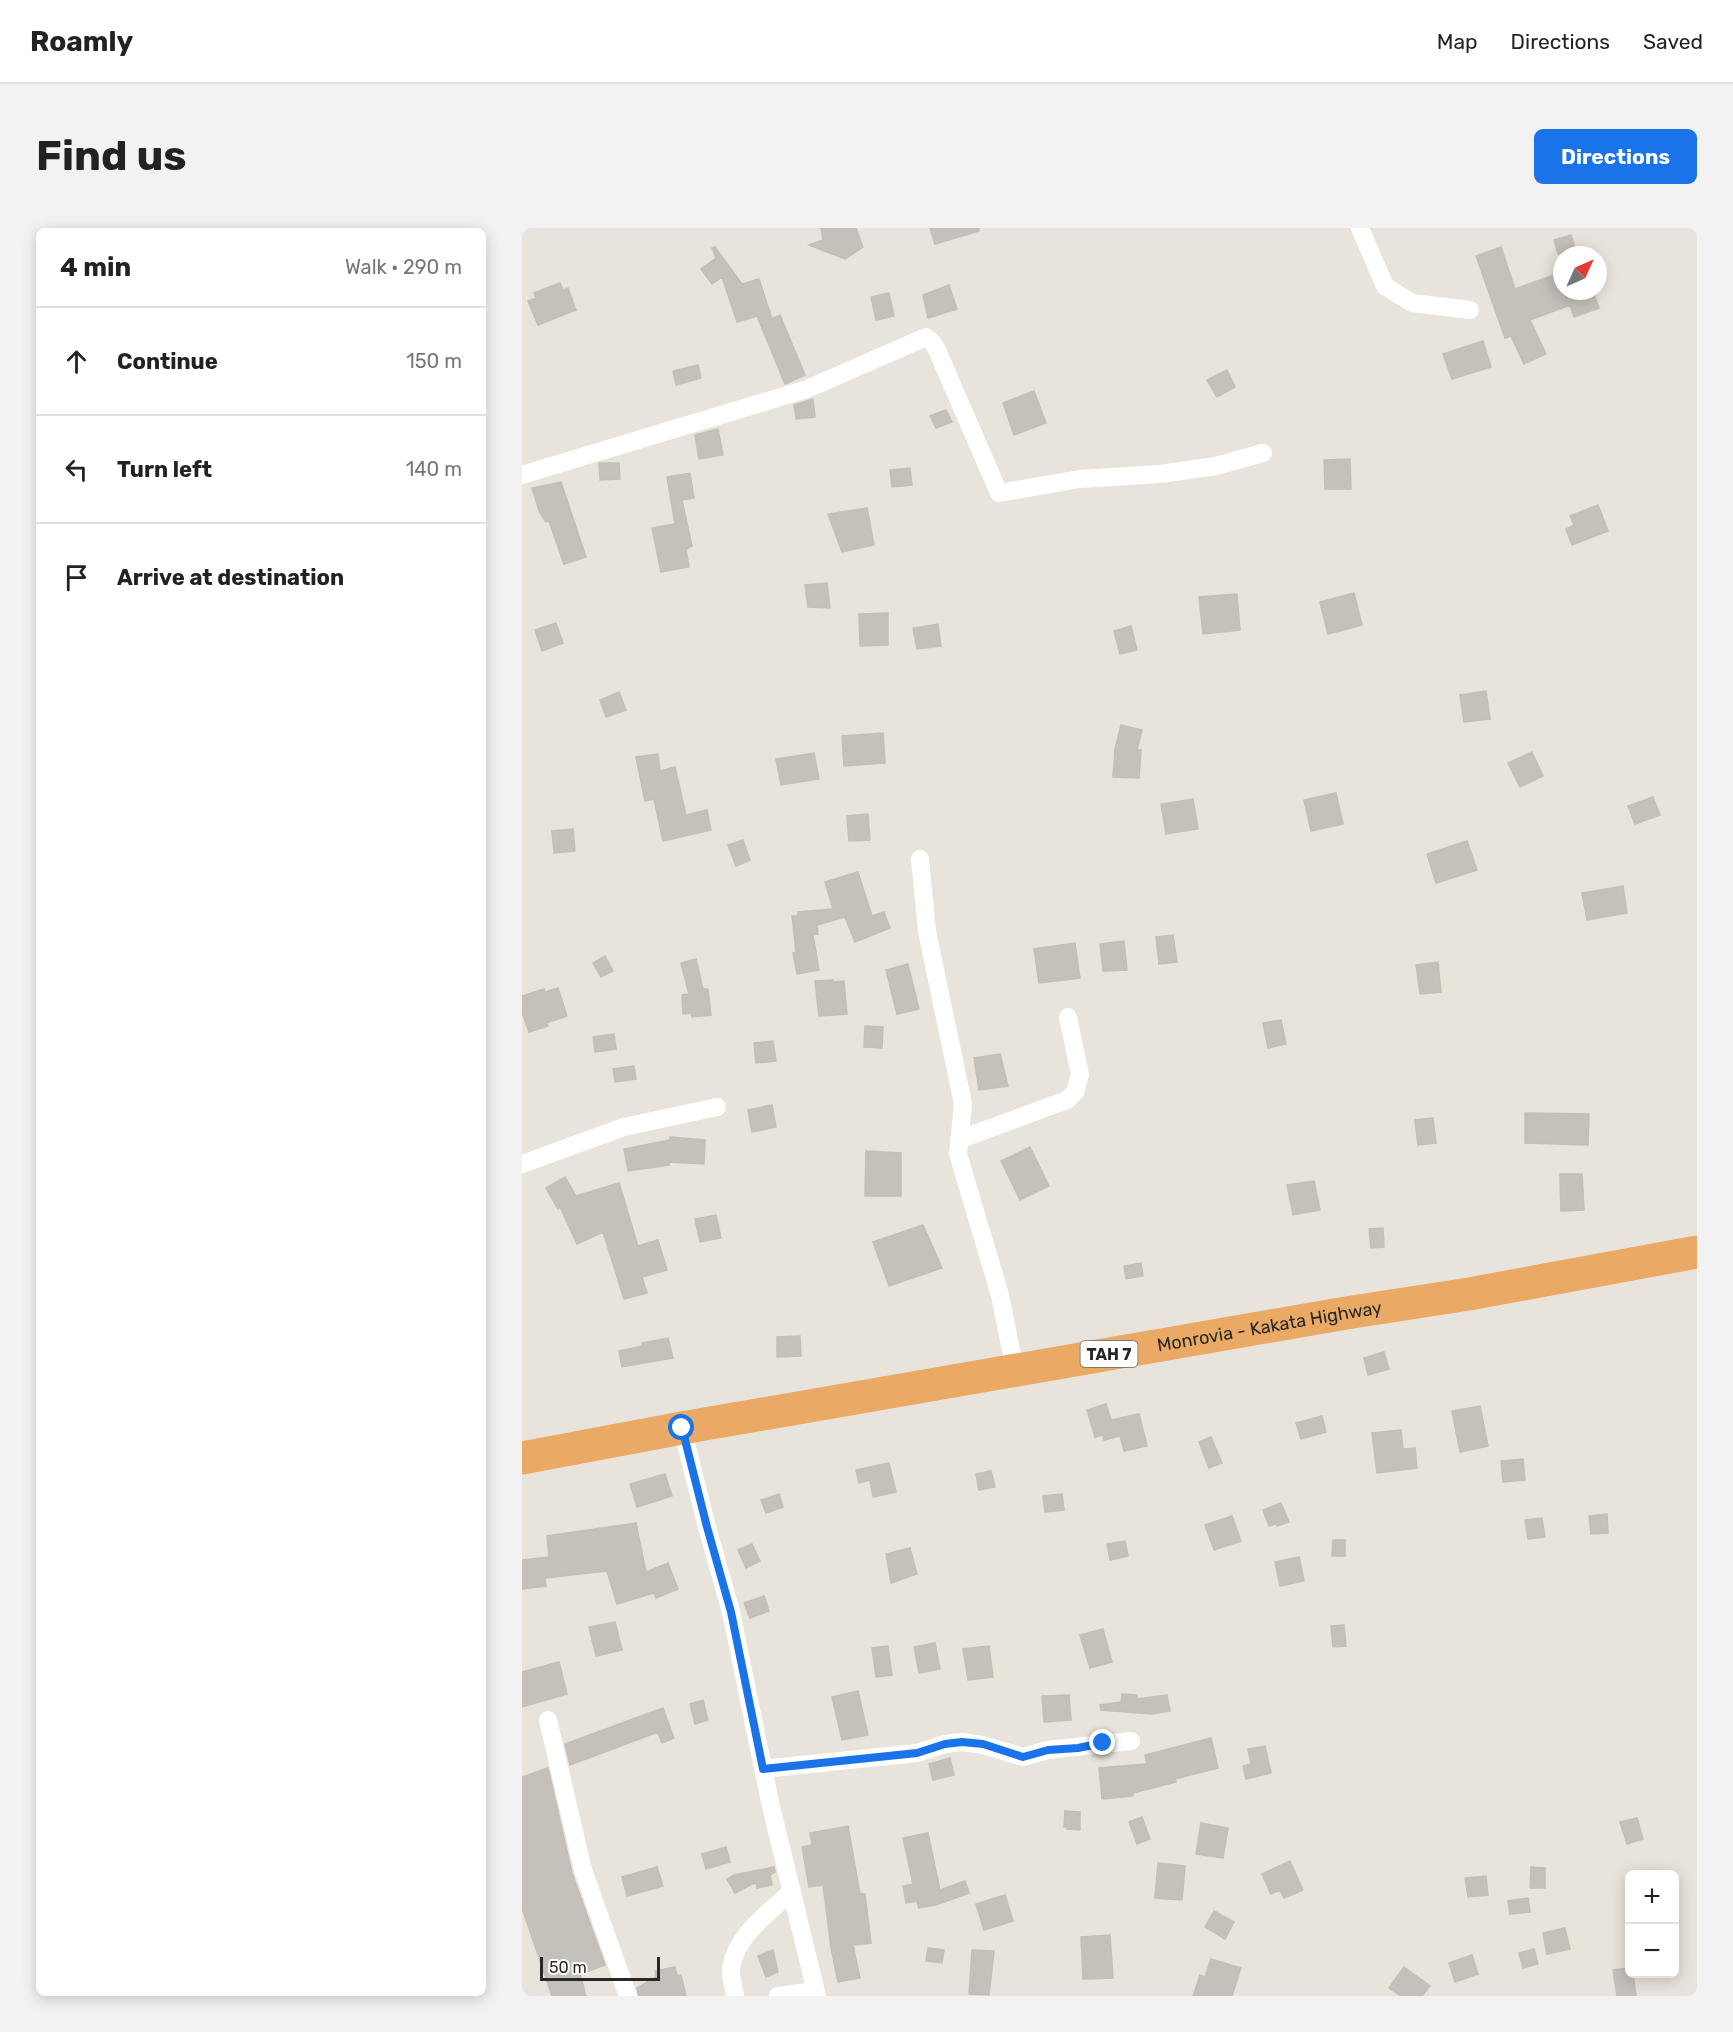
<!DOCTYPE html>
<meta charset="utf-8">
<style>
:root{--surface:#fff;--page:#f2f2f2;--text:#222;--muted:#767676;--line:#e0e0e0;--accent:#1a73e8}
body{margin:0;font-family:Rubik,sans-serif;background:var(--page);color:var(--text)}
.controls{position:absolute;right:18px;bottom:18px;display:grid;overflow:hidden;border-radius:9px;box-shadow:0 3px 15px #0003}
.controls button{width:54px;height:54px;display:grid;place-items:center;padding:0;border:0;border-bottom:2px solid var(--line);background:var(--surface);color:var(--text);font:30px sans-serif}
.compass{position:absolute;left:1031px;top:18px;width:54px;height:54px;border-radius:50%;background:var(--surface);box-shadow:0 3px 15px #0003;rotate:45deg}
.scale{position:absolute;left:18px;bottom:15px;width:120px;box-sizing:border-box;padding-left:6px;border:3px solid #282828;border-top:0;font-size:16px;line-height:21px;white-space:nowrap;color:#282828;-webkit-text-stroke:4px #fff;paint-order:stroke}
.stop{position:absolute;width:18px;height:18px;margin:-14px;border:4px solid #1a73e8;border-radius:50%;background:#fff}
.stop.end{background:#1a73e8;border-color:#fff;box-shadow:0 2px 6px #0008}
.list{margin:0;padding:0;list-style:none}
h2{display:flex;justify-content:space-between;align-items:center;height:78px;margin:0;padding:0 24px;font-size:26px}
h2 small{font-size:20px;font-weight:400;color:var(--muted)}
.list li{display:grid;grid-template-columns:39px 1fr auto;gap:18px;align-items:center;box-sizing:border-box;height:108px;padding:0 24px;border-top:2px solid var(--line)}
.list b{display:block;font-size:22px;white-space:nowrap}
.list em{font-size:20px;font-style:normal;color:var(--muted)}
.icon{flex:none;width:33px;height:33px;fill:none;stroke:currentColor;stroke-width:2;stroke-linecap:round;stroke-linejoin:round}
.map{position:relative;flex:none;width:1175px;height:1768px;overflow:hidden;border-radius:9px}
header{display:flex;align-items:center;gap:36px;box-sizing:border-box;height:84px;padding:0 30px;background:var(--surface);border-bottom:2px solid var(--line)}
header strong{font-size:28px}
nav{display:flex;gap:33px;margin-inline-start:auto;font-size:21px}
.intro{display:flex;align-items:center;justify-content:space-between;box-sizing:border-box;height:144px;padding:0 36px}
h1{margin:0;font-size:42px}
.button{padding:15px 27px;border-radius:9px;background:var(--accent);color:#fff;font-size:21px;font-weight:700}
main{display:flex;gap:36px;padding:0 36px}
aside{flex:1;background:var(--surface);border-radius:9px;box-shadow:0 3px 15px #0003}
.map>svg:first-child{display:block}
.building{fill:#c4c0ba;stroke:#c3bfb5;stroke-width:1.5}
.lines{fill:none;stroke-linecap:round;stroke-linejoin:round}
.street{stroke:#fff;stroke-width:18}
.highway{stroke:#eaa964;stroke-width:33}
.route{stroke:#1a73e8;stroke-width:8}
.labels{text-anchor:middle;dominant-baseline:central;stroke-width:4.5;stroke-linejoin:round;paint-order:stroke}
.shield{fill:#fff;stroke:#686868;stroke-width:1.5}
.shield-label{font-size:16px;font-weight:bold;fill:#282828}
.street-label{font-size:18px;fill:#282828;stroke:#fff}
</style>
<header>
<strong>Roamly</strong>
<nav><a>Map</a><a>Directions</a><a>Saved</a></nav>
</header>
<div class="intro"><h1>Find us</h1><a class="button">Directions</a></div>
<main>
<aside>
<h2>4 min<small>Walk · 290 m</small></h2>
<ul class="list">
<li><svg class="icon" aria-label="ahead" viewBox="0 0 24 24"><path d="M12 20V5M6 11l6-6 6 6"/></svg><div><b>Continue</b></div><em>150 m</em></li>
<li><svg class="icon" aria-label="left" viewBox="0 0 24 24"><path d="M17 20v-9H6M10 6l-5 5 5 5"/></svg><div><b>Turn left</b></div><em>140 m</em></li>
<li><svg class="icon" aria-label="arrive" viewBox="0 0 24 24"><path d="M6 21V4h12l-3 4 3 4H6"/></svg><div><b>Arrive at destination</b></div></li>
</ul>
</aside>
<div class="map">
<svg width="1175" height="1768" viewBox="0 0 1175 1768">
<rect width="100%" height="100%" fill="#e8e4db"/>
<path class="building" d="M299 0H334L341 19 323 31 287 17 301 12Z
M408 0H457V3L413 16Z
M1049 7 1053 21 1036 26 1032 12Z
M193 19 220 56 237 51 250 91 258 87 283 147 263 156 235 88 215 94 200 49 190 56 179 41 194 30 190 20Z
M979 19 993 61 1040 44V63H1071L1077 80 1052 89 1048 77 1008 92 1024 126 1002 136 989 108 983 110 954 28Z
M38 55 41 62 46 60 54 82 16 97 6 73 14 70 12 65Z
M427 57 435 81 406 90 401 67Z
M367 65 372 88 354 92 349 69Z
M961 113 969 139 930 151 921 126Z
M176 137 179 150 154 157 151 143Z
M705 142 713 159 695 169 685 152Z
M512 163 524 195 492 207 481 175Z
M291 171 293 189 274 191 272 177Z
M424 182 430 194 414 200 408 188Z
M196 201 201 227 177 231 173 207Z
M828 231 829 261H803L802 232Z
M77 235H97L98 251 78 252Z
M388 240 390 257 370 259 368 242Z
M168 245 172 270 160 272 170 318 164 321 167 339 139 344 130 300 153 296 145 249Z
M39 254 64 329 42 336 27 293 24 294 17 283 10 260Z
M1076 277 1086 303 1050 317 1044 301 1052 297 1048 288Z
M345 280 352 317 320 324 306 286Z
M305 355 308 380 286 379 283 357Z
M832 365 840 397 806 406 798 374Z
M715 366 718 402 681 406 677 369Z
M366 385V417L338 418 337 386Z
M34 395 41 415 20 423 13 402Z
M416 396 419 418 395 421 391 400Z
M609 398 615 422 598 426 592 403Z
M964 463 968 491 942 494 938 467Z
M97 464 104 482 84 489 78 472Z
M599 497 620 502 615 522H619L617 550 591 549 593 521Z
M361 505 363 535 322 538 320 508Z
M1010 524 1021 548 998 559 986 535Z
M292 525 297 551 259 557 254 531Z
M136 526 138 543 153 539 164 587 185 582 189 602 141 613 132 571 123 573 114 529Z
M814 565 821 596 789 603 782 572Z
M1131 569 1138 587 1113 596 1106 578Z
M671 571 676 601 644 606 639 576Z
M346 586 348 612 327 613 325 588Z
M51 601 53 623 32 625 30 603Z
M221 612 228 632 214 638 206 617Z
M945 613 955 642 914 655 905 626Z
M336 644 350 688 362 684 368 700 333 714 323 689 295 697 296 706 291 707 297 742 275 746 271 725 274 724 270 688H276V684L311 681 303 654Z
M1101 658 1105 685 1065 692 1060 665Z
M651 707 655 734 637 736 634 709Z
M602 713 605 742 581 743 578 716Z
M553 715 558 750 517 755 512 721Z
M83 728 91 743 79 749 71 735Z
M174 731 181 761H186L189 787 170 789 169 785 161 786 160 767 167 766 159 735Z
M916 734 919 764 898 766 894 737Z
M386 736 397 781 375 786 364 742Z
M311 752V754L322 753 325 786 297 788 293 753Z
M36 760 45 788 24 795 26 798 7 804 0 784V768L22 761 23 764Z
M759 792 764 816 746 820 741 795Z
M343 798 361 799 360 820 342 819Z
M92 806 94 821 73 824 71 809Z
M251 813 254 833 234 835 232 815Z
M478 826 486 858 457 862 452 830Z
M112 838 114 851 93 854 91 841Z
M250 877 254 899 230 904 226 882Z
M1003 885 1067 886 1066 917 1003 915Z
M911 890 914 915 896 917 893 892Z
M148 909 183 912 182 936 147 934V937L106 943 102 921 148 912Z
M508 919 527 958 498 972 479 933Z
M344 923 379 925V968H343Z
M1038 946H1060L1062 982 1039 983Z
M43 949 54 968 97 955 116 1018 136 1012 145 1042 120 1049 125 1065 102 1071 81 1004 55 1016 38 979 36 981 24 960Z
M792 953 798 982 771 987 765 957Z
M194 987 199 1010 178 1014 173 991Z
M401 997 420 1040 367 1058 351 1014Z
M861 1000 862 1019 849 1020 847 1001Z
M619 1035 621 1048 604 1051 602 1038Z
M278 1108 279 1128 255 1129V1109Z
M146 1110 151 1130 100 1139 97 1123 121 1118 120 1115Z
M862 1124 867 1141 846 1147 842 1130Z
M584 1176 589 1192 617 1186 625 1218 602 1223 598 1208 582 1212 581 1207 573 1209 565 1182Z
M958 1178 966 1218 938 1224 930 1183Z
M800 1188 804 1204 779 1211 774 1195Z
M879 1202 881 1221 893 1220 895 1240 855 1245 850 1205Z
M689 1209 700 1235 687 1240 677 1214Z
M1001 1231 1003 1252 981 1254 979 1233Z
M367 1235 374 1264 351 1269 348 1252 337 1255 334 1242Z
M469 1243 473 1259 457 1262 454 1246Z
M143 1246 150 1268 115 1279 108 1256Z
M257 1266 261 1279 244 1285 239 1272Z
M540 1266 542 1282 523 1284 521 1268Z
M759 1275 767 1294 755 1298 754 1296 747 1298 741 1282Z
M1085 1286 1086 1305 1069 1306 1067 1288Z
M710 1288 719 1313 692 1322 683 1297Z
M1020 1290 1023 1309 1006 1311 1003 1292Z
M114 1295 124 1344 146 1335 156 1361 134 1370 132 1365 95 1376 85 1343 23 1350 24 1358 0 1361V1332L27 1329 25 1308Z
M811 1312H823V1328H810Z
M603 1313 606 1328 588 1332 585 1316Z
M230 1316 238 1333 224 1340 216 1322Z
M388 1320 395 1346 369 1355 364 1326Z
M777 1329 782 1353 758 1358 753 1334Z
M242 1368 247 1383 228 1390 222 1375Z
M93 1394 100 1422 74 1428 67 1399Z
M822 1397 824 1418 811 1419 809 1398Z
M581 1401 590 1434 568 1440 558 1407Z
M413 1415 418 1441 397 1445 392 1419Z
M366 1418 370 1447 354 1449 350 1420Z
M467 1418 471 1449 446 1452 441 1421Z
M37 1434 45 1466 0 1479V1444Z
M336 1463 346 1507 320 1512 310 1469Z
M600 1466 615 1467V1471L645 1467 648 1483 630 1486 579 1482 578 1477 599 1474Z
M547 1467 549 1492 522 1494 520 1468Z
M181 1472 186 1492 173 1496 168 1476Z
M141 1480 152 1510 140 1515 136 1504 48 1537 43 1516Z
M689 1510 696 1540 653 1551 654 1554 611 1565V1568L580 1571 577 1540 625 1536 623 1527Z
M743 1518 749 1545 724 1551 721 1538 729 1536 726 1521Z
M428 1530 432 1547 411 1552 407 1536Z
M26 1540 50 1645 83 1737 58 1746 64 1768H30L0 1680V1549Z
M543 1583 558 1584V1602L545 1601V1599H542Z
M620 1589 628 1611 615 1616 607 1594Z
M1115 1590 1121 1611 1105 1616 1098 1594Z
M679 1595 706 1600 701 1630 674 1626Z
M326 1598 338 1666H343L349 1715 331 1717 338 1750 316 1754 309 1720 301 1657 287 1659 280 1619 290 1617 288 1605Z
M406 1605 418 1662 443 1653 447 1665 414 1677 397 1680 395 1673 384 1675 381 1658 391 1656 381 1610Z
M204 1619 208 1634 184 1641 180 1626Z
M768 1633 781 1662 762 1670 758 1662 749 1666 740 1646Z
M636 1635 663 1638 660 1672 633 1670Z
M135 1639 141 1658 105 1668 100 1649Z
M252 1639 253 1644 248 1647 250 1657 235 1660 234 1654 213 1665 205 1651 212 1647Z
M1009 1639 1023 1640V1660H1008Z
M964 1648 966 1667 946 1669 943 1650Z
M483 1667 491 1693 462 1702 454 1676Z
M1006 1670 1008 1684 988 1686 986 1673Z
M692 1683 712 1694 703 1711 683 1699Z
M1043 1700 1048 1721 1025 1726 1021 1705Z
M588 1707 591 1750 561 1751 559 1709Z
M406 1720 422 1722 420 1735 404 1733Z
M1012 1721 1016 1736 1001 1740 997 1725Z
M251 1722 256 1744 244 1749 236 1728Z
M450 1722 472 1723 467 1767 447 1766Z
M950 1727 956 1746 933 1754 927 1735Z
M689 1731 719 1740 710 1768H671L678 1747 683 1749Z
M153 1739 155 1748 159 1747 164 1768H117L115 1760 134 1749 133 1743Z
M882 1739 908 1758 900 1768H879L867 1760Z
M1107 1740V1746H1111L1114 1768H1095L1091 1742Z"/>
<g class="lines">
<path class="street" d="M838 0 863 58 890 75 948 82
M0 247 285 161 404 109 411 115 415 122 477 265 558 251 638 246 694 238 741 225
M398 631 405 703 441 876 436 926 478 1067 493 1142
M439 911 545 872 553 864 558 847 546 789
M0 936 102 899 195 879
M160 1200 185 1299 209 1384 248 1574 295 1768
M26 1492 61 1642 106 1768
M241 1541 395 1525 423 1516 440 1514 461 1517 501 1529 526 1522 609 1513
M213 1768C212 1759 208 1749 209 1740 214 1707 247 1685 270 1663
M256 1768 293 1763"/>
<path class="highway" id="s1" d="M0 1230 160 1200 824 1085 947 1066 1175 1024"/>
</g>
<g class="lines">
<path class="route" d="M160 1200 185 1299 209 1384 241 1541 395 1525 423 1516 440 1514 461 1516 501 1529 526 1522 556 1520 581 1515"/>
</g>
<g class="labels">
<rect class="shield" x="558.5" y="1113" width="57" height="26" rx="4.5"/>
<g class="shield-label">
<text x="587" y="1126">TAH 7</text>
</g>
<g class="street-label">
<text stroke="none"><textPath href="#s1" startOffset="759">Monrovia - Kakata Highway</textPath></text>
</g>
</g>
</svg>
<div class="controls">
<button>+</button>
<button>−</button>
</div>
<svg class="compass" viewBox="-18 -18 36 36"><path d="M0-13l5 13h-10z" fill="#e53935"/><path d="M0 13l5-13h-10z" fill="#767676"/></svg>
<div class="scale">50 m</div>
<div class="stop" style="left:160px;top:1200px"></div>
<div class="stop end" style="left:581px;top:1515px"></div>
</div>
</main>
